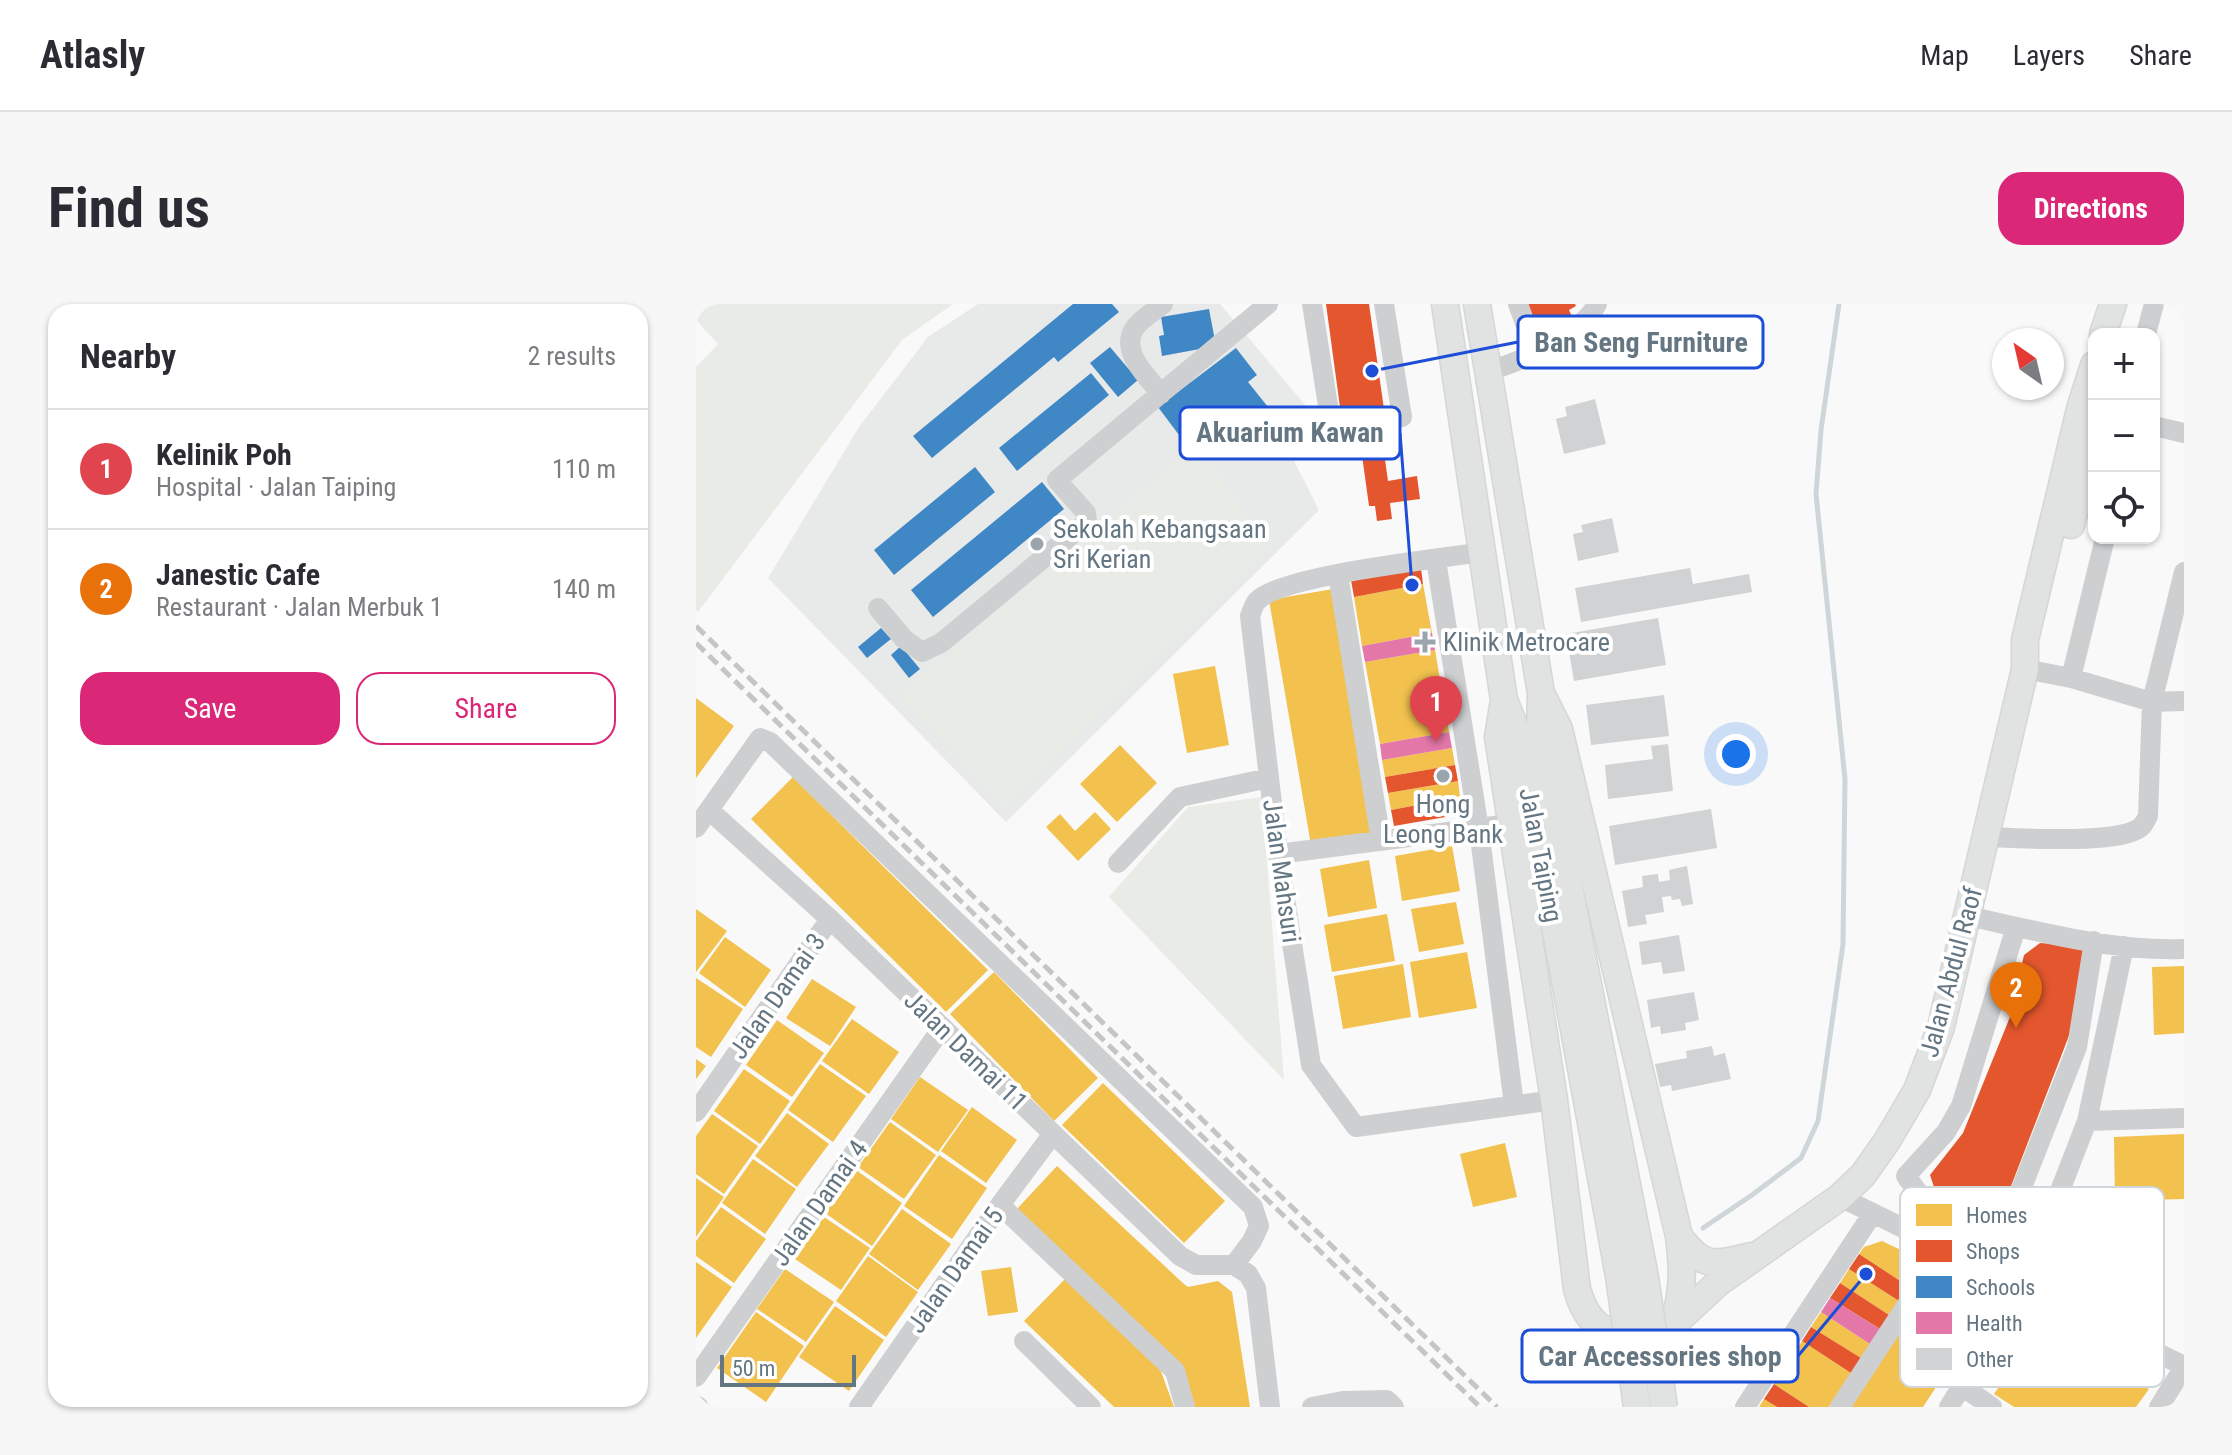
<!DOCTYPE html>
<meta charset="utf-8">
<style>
:root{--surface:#fff;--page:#f7f7f7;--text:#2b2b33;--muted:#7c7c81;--line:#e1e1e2;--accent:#db2777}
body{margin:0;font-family:"Roboto Condensed",sans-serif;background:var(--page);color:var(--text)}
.controls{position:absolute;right:24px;top:24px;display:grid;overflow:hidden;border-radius:16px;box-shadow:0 2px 6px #0004}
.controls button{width:72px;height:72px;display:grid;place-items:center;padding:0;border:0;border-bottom:2px solid var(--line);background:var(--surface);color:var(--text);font:40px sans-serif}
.compass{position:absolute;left:1296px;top:24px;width:72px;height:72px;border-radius:50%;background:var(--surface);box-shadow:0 2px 6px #0004;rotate:326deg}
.scale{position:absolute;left:24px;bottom:20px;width:136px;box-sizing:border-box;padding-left:8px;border:4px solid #657683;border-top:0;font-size:22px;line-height:28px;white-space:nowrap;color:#657683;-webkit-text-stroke:6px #fff;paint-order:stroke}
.you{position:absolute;left:1040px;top:450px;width:28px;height:28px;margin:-20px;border:6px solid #fff;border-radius:50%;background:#1a73e8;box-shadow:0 0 0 12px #1a73e833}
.badge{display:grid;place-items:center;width:52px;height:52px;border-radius:50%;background:var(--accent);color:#fff;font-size:26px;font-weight:700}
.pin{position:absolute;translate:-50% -66px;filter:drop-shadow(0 2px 4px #0008)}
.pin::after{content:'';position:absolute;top:42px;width:28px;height:24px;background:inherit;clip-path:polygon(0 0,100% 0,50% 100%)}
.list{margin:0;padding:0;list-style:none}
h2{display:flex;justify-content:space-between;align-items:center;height:104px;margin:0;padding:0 32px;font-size:34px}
h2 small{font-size:26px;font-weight:400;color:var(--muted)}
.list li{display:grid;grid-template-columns:52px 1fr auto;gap:24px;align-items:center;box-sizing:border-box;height:120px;padding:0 32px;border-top:2px solid var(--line)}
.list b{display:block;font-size:30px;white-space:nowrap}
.list p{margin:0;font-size:26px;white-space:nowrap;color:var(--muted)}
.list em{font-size:26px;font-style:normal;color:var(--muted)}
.actions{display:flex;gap:16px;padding:24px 32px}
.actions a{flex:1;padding:18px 0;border:2px solid var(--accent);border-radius:24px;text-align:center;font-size:28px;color:var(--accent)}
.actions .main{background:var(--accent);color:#fff}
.icon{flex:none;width:44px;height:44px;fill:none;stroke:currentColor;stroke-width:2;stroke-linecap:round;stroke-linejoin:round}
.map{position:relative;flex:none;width:1488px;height:1103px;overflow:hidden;border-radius:24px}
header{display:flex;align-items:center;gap:48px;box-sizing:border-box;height:112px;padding:0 40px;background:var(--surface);border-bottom:2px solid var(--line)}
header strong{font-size:38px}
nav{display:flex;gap:44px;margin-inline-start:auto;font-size:28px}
.intro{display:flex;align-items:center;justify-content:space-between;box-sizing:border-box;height:192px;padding:0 48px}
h1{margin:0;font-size:56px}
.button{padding:20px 36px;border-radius:24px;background:var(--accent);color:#fff;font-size:28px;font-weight:700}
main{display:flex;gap:48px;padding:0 48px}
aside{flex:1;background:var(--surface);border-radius:24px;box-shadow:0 2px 6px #0004}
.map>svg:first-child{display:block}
.built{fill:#e8e9e9}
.green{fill:#e8ebe6}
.homes{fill:#f2c14e}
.shops{fill:#e4572e}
.schools{fill:#3f88c5}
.health{fill:#e377a8}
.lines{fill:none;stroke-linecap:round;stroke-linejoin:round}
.stream{stroke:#ced6d9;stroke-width:5}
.building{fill:#d0d2d3}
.major-casing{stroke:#d5d6d7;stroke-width:29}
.minor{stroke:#cecfd0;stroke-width:20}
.major{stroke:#e1e2e2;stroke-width:26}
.rail{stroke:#c3c5c6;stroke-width:5;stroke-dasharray:12 6;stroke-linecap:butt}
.major-bridge-casing{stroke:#d5d6d7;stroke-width:29;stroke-linecap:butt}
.major-bridge{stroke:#e1e2e2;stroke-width:26}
.poi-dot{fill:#99a4ac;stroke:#fff;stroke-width:3}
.labels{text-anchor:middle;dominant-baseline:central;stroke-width:8;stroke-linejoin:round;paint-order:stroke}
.poi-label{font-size:26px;fill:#657683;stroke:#fff;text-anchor:start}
.street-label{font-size:26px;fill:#657683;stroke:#fff}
.key{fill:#fff;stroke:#d1d6da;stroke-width:2}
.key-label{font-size:22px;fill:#657683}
.leader{fill:none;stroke:#1d4ed8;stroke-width:3}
.callout-dot{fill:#1d4ed8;stroke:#fff;stroke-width:3}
.callout{fill:#fff;stroke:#1d4ed8;stroke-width:3}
.callout-label{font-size:28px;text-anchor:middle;font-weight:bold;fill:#657683}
</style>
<header>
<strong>Atlasly</strong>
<nav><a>Map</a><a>Layers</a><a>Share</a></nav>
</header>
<div class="intro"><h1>Find us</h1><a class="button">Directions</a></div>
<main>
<aside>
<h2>Nearby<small>2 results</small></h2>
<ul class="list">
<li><span class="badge" style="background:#e0444e">1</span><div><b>Kelinik Poh</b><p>Hospital · Jalan Taiping</p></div><em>110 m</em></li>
<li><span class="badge" style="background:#e8710a">2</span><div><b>Janestic Cafe</b><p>Restaurant · Jalan Merbuk 1</p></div><em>140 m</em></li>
</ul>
<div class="actions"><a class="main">Save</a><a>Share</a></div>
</aside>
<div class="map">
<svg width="1488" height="1103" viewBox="0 0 1488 1103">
<rect width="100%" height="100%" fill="#f9f9f9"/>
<path class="built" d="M282 0H524L610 102 592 145 623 206 310 518 72 274 163 123 232 33Z"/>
<path class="green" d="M0 0H257L206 36 2 308 0 306V63L22 40 0 16Z
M500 141 574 243 309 501 203 391Z
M566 493 588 776 413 593 492 503Z"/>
<path class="homes" d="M727 280 736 329 666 342 658 293Z
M637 285 679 530 615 541 573 296Z
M739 346 753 428 684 440 669 358Z
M519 362 533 441 491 449 477 370Z
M0 394 38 422 0 474Z
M424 441 461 479 421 518 384 480Z
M756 444 759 461 689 473 686 456Z
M97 473 292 666 250 708 55 515Z
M762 477 764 493 695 506 692 489Z
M399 508 415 525 382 557 350 523 364 510 379 527Z
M756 542 764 587 706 597 699 552Z
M673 556 681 604 632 613 624 565Z
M760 598 768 640 723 648 715 605Z
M0 605 31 627 0 668Z
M691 610 699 657 636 668 628 621Z
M29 633 75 666 49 703 3 669Z
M771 648 781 704 723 714 714 658Z
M707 660 715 713 647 725 638 672Z
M1488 662V729L1458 731 1456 663Z
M298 668 402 774 358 817 254 710Z
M0 674 47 705 15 753 0 743Z
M116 675 160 703 134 742 90 714Z
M156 715 203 748 173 790 126 757Z
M81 716 128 749 96 793 50 761Z
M0 755 10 762 0 775Z
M124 760 170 792 137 838 92 806Z
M48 765 94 797 64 840 18 807Z
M224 773 272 806 242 848 195 815Z
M407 779 529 897 488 939 366 821Z
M276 803 321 836 290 879 245 847Z
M91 809 133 840 101 883 59 852Z
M16 810 62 842 28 890 0 870V832Z
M194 818 240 851 208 895 162 863Z
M1488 830V895L1419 897 1418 833Z
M809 839 821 893 777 903 764 850Z
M243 851 291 884 256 935 208 902Z
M57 855 100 885 69 930 26 899Z
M361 862 488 980 492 983 522 977 536 988 554 1103H494L487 1064 320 906Z
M160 866 206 899 176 942 129 909Z
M0 874 28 893 0 933Z
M25 903 70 935 38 979 0 952V937Z
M206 905 255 940 222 986 173 950Z
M128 913 174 944 145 986 99 955Z
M1186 937 1228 957 1212 982 1163 950 1168 943Z
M172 952 222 988 190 1033 140 997Z
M0 958 36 983 0 1034Z
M315 963 322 1008 292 1012 285 967Z
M89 965 138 998 110 1038 61 1005Z
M1153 965 1203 997 1193 1011 1144 979Z
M1241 971 1292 1004 1227 1103H1154Z
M371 973 463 1062 478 1103H418L328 1017Z
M139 1002 188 1036 153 1087 103 1053Z
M60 1008 108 1042 70 1098 21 1064Z
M1125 1008 1174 1040 1165 1054 1115 1023Z
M1354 1028 1375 1034 1453 1085 1440 1103H1318L1298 1090 1336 1034Z
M1106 1037 1155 1069 1133 1103H1113L1078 1080Z
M1068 1095 1081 1103H1063Z"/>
<path class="shops" d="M630 0H673L689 112 646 118Z
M826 0H879L880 2 873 6 879 19 851 33 844 20 838 23Z
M686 134 692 177 721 172 724 195 694 199 696 215 681 217 679 202H673L664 137Z
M725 264 727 280 658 293 655 276Z
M759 461 762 477 692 489 689 473Z
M764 493 767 510 698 522 695 506Z
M1344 639 1388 642 1374 729 1312 890 1299 915 1239 886 1234 871 1267 829 1314 713 1328 651Z
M1163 950 1212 982 1203 997 1153 965Z
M1144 979 1193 1011 1184 1025 1134 994Z
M1115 1023 1165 1054 1155 1069 1106 1037Z
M1078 1080 1113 1103H1081L1068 1095Z"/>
<path class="schools" d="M377 0H416L423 8 362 58 358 53 236 154 217 132Z
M513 5 520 42 466 52 463 32 468 31 465 13Z
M414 43 442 76 422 93 394 59Z
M540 44 561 71 552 78 572 103 524 140 505 114 483 131 462 103Z
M395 69 413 91 321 167 303 144Z
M279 163 299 188 198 271 178 246Z
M346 178 368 205 237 313 215 286Z
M185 324 195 335 171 354 162 343Z
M205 342 224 365 213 374 195 351Z"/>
<path class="health" d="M736 329 739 346 669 358 666 342Z
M753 428 756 444 686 456 684 440Z
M1134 994 1184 1025 1174 1040 1125 1008Z"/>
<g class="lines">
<path class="stream" d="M1007 924 1056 891 1105 854 1122 817 1147 640 1149 475 1120 190 1125 126 1143 0"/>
</g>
<path class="building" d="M899 95 910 140 868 150 860 115 871 112 869 103Z
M916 214 923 248 882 257 877 230 887 228 885 221Z
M994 264 997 280 1053 270 1056 288 885 318 879 284Z
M962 314 970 361 878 377 870 330Z
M968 391 973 432 895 441 890 401Z
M972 440 977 487 912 495 909 461 957 455 955 442Z
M1015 505 1021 544 919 561 913 522Z
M991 562 997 600 986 602 984 595 976 596 975 592 966 593 968 608 949 611 951 620 932 623 926 587 947 583 946 572 962 570 963 578 974 576 973 566Z
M983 631 989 667 967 670 965 658 946 661 943 638Z
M998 688 1003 716 989 719 990 726 965 730 964 722 955 724 951 696Z
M1016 742 1018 752 1029 749 1035 775 976 787 975 781 964 783 959 760 991 754 990 747Z"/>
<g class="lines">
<g class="major-casing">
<path id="major" d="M749 0 808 396 822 431 861 633
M781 0 845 389 844 429 882 629
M1407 30 1417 0
M1375 221 1398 131
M808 396 802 433 858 796 881 985C896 1039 929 1034 976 1022 988 991 987 965 983 932L863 425 845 389
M983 932C1007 965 1018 961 1055 952
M978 1020 1022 979 1144 893 1167 871 1191 837 1221 786 1245 723 1329 365V336L1384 105 1398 61"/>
</g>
<path class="minor" d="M616 0 636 127 706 113 688 0
M822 0 840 49
M1450 30 1458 0
M793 66C823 60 888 27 901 0
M465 90C451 72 424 48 438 25 444 15 459 7 467 0
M1458 122 1488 129
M786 248C743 255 588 271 562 296 558 299 556 307 554 312L582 550 615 761 660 823 858 796
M740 256 783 525 818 801
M642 270 685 537
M182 304 208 335 226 348 245 339 391 218 390 209 361 176 572 0
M1329 365 1375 374 1456 398 1488 397
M1375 374 1409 234
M13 506 134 615 484 952 500 961H538
M0 524 64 434 74 438 557 903 563 922 556 937 538 961
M1288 533C1321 534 1413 540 1440 526 1447 523 1449 518 1452 512L1456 398 1488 268
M582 550 814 520
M422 559 484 493 573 474
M1271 612C1342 627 1416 648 1488 645
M1320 623 1265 802 1250 828 1210 872 1226 894 1306 934 1341 947
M0 808 134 615
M1391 817 1488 814
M1144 893 1488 1062
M304 901 479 1067 489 1103
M1306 934 1381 743 1398 637
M538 961 552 970 560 984 574 1103
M328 1037 395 1103
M0 1073 246 724
M1267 1083 1296 1103
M0 1101 3 1103
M163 1103 304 901 356 831
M616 1103 647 1097 691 1096 698 1103
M1049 1103 1177 909
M1144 1103 1248 944
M1253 1103 1326 985 1391 817 1428 642
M1463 1103 1488 1063"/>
<use href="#major" class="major"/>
<path class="rail" d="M0 322 801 1103
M0 339 784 1103"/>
<g class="major-bridge-casing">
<path id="major-bridge" d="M882 629 949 973 968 1103
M861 633 923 972 941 1103"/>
</g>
<use href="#major-bridge" class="major-bridge"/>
</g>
<g class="poi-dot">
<circle cx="341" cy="240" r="8"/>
<path d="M725 326h8v8h8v8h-8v8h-8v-8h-8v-8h8z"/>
<circle cx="747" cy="472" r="8"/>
</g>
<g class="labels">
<g class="poi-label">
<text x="357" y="225">Sekolah Kebangsaan<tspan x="357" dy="30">Sri Kerian</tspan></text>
<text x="747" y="338">Klinik Metrocare</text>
<text x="747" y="500" text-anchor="middle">Hong<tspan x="747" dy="30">Leong Bank</tspan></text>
</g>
<g class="street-label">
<text transform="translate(845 551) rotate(79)">Jalan Taiping</text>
<text transform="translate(586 567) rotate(82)">Jalan Mahsuri</text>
<text transform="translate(1255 668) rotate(-75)">Jalan Abdul Raof</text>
<text transform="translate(81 692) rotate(-55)">Jalan Damai 3</text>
<text transform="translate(270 747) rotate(44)">Jalan Damai 11</text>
<text transform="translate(123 899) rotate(-55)">Jalan Damai 4</text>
<text transform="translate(259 966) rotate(-55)">Jalan Damai 5</text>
</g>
</g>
<rect x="1204" y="883" width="264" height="200" rx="12" class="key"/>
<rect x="1220" y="900" width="36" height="22" fill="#f2c14e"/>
<rect x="1220" y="936" width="36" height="22" fill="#e4572e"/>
<rect x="1220" y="972" width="36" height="22" fill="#3f88c5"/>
<rect x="1220" y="1008" width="36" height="22" fill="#e377a8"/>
<rect x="1220" y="1044" width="36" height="22" fill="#d0d2d3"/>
<g class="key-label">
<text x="1270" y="919">Homes</text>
<text x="1270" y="955">Shops</text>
<text x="1270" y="991">Schools</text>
<text x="1270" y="1027">Health</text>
<text x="1270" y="1063">Other</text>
</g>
<path class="leader" d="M676 67L822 38M716 281L704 129M1170 970L1102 1052"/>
<g class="callout-dot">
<circle cx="676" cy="67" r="8"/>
<circle cx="716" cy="281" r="8"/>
<circle cx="1170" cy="970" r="8"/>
</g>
<g class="callout">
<rect x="822" y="12" width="245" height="52" rx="8"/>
<rect x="484" y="103" width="220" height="52" rx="8"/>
<rect x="826" y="1026" width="276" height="52" rx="8"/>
</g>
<g class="callout-label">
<text x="945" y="48">Ban Seng Furniture</text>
<text x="594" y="138">Akuarium Kawan</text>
<text x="964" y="1062">Car Accessories shop</text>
</g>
</svg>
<div class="controls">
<button>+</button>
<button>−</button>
<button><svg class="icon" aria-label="locate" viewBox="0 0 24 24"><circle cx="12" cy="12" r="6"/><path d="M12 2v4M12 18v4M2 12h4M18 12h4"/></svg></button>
</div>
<svg class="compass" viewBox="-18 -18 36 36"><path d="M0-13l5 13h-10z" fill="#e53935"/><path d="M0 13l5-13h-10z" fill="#7c7c81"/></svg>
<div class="scale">50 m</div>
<div class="you"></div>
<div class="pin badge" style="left:740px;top:438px;background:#e0444e">1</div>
<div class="pin badge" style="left:1320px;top:724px;background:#e8710a">2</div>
</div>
</main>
